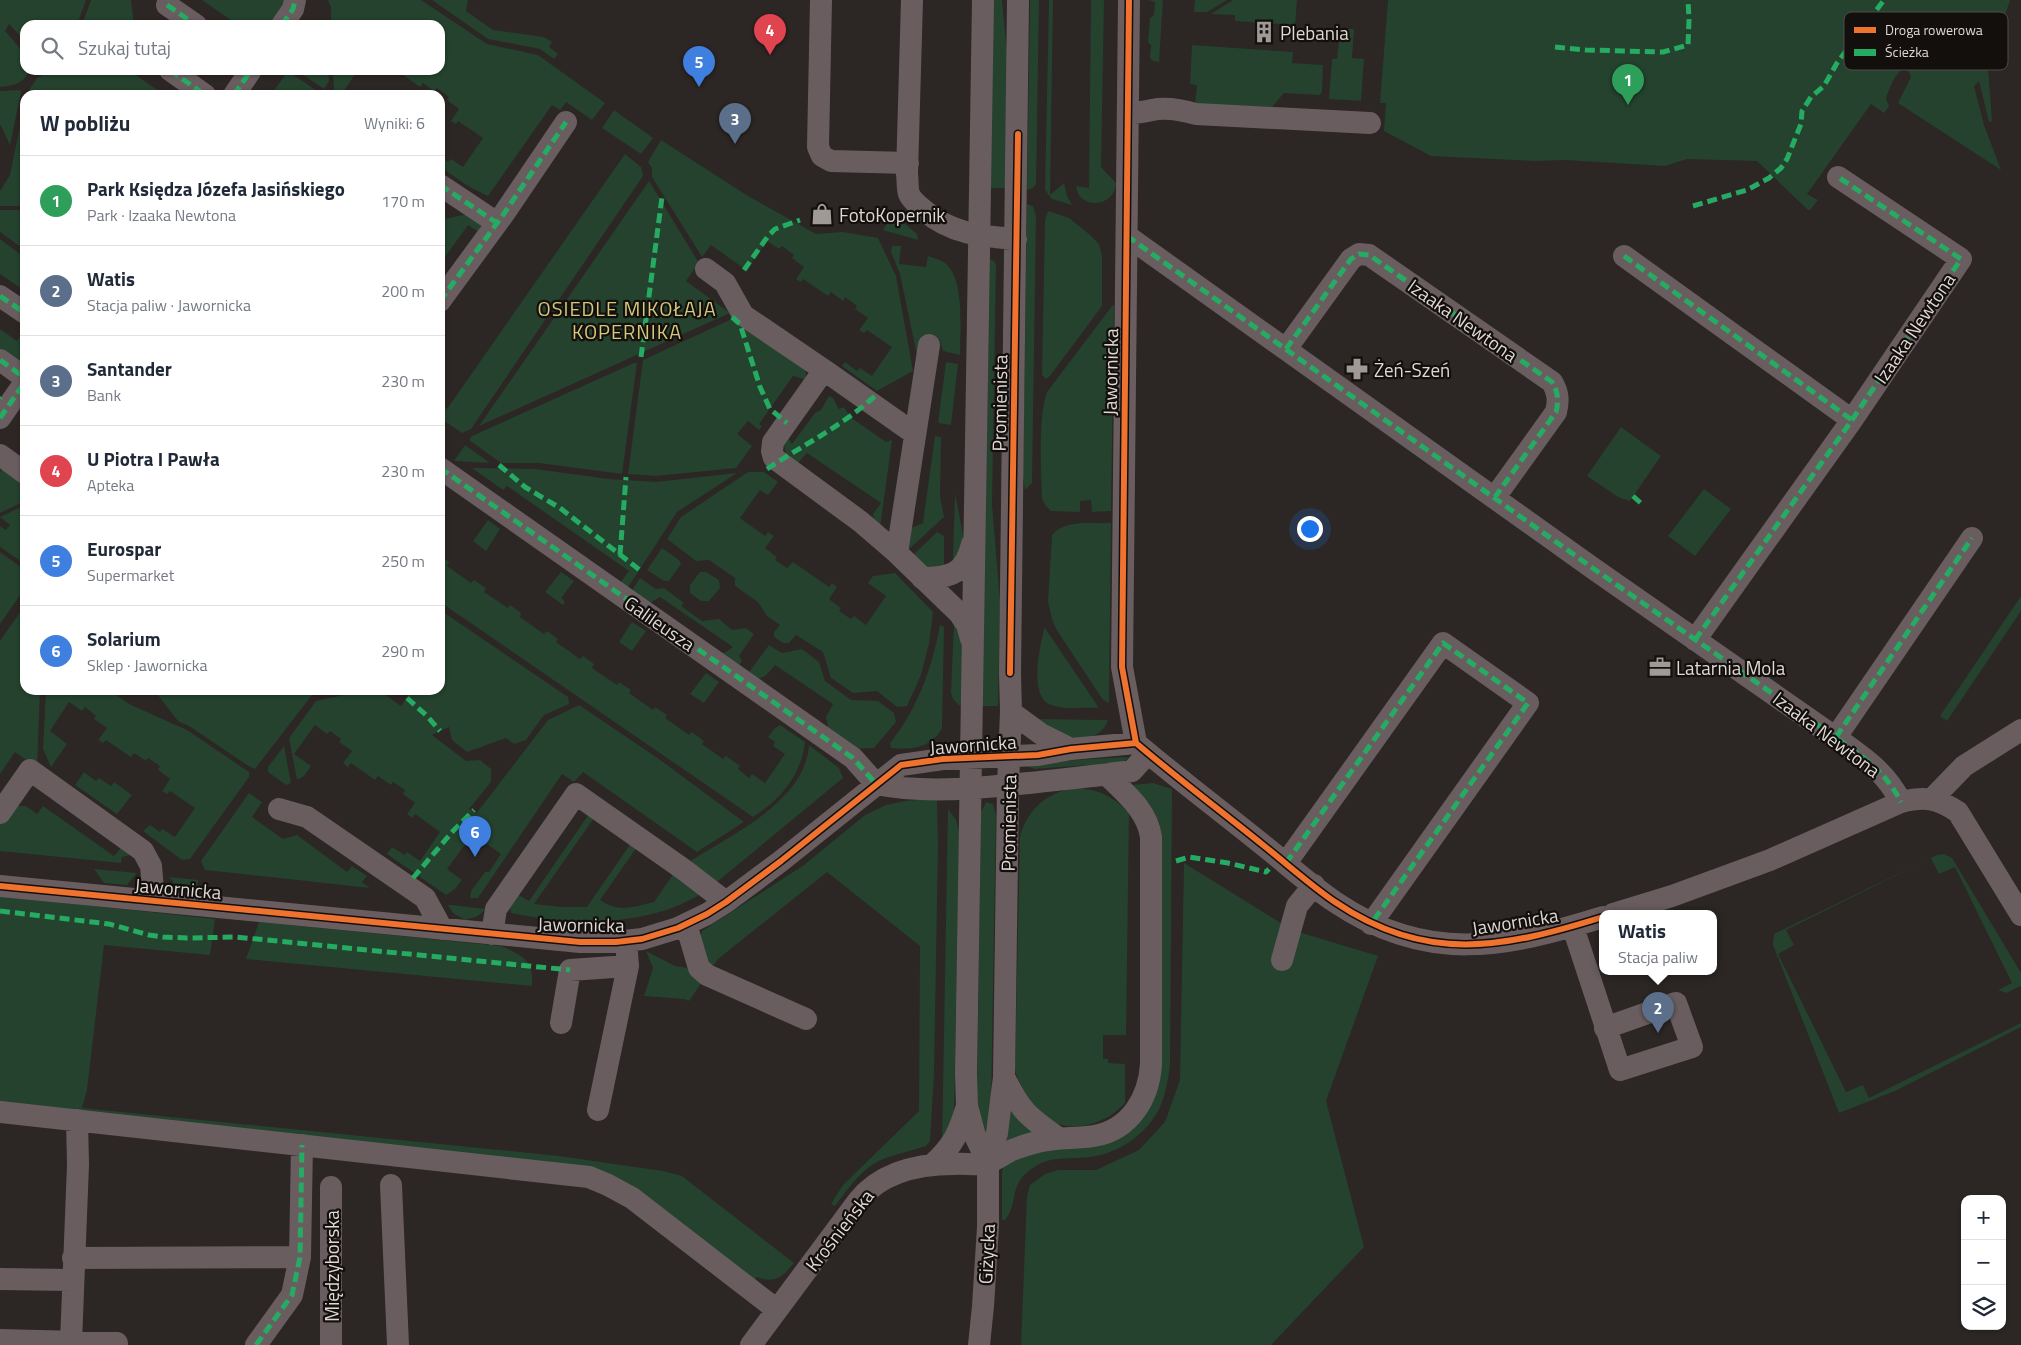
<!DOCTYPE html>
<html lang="pl">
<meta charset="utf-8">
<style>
:root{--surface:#fff;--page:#f2f2f3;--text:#1f2937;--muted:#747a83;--line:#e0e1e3;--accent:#d93025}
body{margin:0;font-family:"Titillium Web",sans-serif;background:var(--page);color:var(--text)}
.controls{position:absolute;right:15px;bottom:15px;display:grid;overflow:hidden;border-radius:10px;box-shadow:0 1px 4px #0004}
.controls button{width:45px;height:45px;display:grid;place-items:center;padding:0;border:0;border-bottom:1px solid var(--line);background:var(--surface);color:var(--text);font:25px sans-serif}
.you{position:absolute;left:1309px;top:528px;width:18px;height:18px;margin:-12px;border:4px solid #fff;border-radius:50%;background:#1a73e8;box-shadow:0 0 0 8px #1a73e833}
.badge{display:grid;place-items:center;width:32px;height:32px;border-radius:50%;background:var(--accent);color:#fff;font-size:16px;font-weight:700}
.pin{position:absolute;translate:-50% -41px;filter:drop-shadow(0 1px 2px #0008)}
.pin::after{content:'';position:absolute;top:26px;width:18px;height:15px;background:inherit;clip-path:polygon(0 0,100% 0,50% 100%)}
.popup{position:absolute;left:1599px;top:910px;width:118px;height:65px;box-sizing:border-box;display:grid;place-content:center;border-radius:10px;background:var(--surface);filter:drop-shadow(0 1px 4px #0005);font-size:16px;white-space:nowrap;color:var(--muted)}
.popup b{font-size:19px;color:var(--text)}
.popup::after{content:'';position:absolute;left:50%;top:100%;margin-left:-10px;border:10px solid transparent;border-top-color:var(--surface)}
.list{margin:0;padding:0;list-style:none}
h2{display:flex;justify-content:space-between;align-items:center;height:65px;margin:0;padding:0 20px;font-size:21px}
h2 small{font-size:16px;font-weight:400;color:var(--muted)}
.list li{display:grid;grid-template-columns:32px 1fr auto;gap:15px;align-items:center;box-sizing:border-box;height:90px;padding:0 20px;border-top:1px solid var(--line)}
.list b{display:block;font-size:19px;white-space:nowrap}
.list p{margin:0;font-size:16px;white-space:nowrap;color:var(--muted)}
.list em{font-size:16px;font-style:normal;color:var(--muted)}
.icon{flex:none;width:28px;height:28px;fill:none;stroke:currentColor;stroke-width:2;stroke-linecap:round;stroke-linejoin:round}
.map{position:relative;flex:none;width:2021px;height:1345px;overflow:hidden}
.search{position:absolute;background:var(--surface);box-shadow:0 1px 4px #0004;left:20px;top:20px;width:425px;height:55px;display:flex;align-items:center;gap:12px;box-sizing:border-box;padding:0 18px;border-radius:15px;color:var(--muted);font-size:19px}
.panel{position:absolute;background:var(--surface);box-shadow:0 1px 4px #0004;left:20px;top:90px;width:425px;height:605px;border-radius:15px}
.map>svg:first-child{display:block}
.green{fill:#24422e}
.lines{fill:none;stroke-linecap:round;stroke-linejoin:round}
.minor{stroke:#6a5d60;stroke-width:22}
.quiet{stroke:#26ab63;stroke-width:5;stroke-dasharray:10 5;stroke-linecap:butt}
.cycleway-casing{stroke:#130f0d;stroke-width:9}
.cycleway{stroke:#ef722f;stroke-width:6}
.labels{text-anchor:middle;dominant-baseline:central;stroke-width:4.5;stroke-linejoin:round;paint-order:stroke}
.poi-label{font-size:19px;fill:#dfd8d5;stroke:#130f0d;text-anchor:start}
.street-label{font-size:19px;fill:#dfd8d5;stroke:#130f0d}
.neighbourhood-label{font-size:20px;letter-spacing:1px;fill:#d4c87a;stroke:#130f0d}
.key{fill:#130f0d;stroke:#504b49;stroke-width:1}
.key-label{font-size:14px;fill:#dfd8d5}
</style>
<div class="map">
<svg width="2021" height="1345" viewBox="0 0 2021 1345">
<rect width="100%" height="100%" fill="#2c2624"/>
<path class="green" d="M0 0H86L77 25H25V41L9 24 5 31 25 54V70H30C23 84 15 85 0 87Z
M91 0H131L134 25H82Z
M202 0H287L271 25H238Z
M328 0H421L487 44 538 55 605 103 592 120 566 102 560 110 552 105 488 196 468 186 440 167V156L448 162 451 159 463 167 483 138 458 121 456 124 451 121 459 109 447 100 449 97 437 88 434 91 423 83 420 87 396 70H440V25H331V7Z
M432 0H468L466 11 493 30 544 37 552 42 549 47 558 54 554 59 540 49 488 39Z
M993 0H1002L1007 52 1006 188H990Z
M1030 0H1039L1036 184 1033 188 1027 190Z
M1049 0H1053L1050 195 1064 183 1067 196 1072 205 1052 199 1045 190Z
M1091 0H1104L1101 167 1116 183C1115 208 1078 210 1076 186L1089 188Z
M1148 0H1163L1159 62 1153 61 1150 58 1151 45 1148 42 1150 18 1154 15 1155 2Z
M1195 0H1227L1207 12H1194Z
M1233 0H1297L1295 25 1235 21V15L1211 14Z
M1388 0H2010L1988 68 1992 121 1989 122 1979 81 1974 86 1984 125 2001 170 1898 103 1911 77 1907 68C1895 70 1890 88 1886 98L1889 106 1884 113 1871 104 1807 194 1818 200 1810 210H1808L1757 161 1687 159 1665 166 1565 160 1535 161 1431 156 1384 131 1386 103H1380Z
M1340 29H1354L1352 58 1364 59 1361 101 1329 99 1332 59H1337Z
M1192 45 1293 52 1292 63 1323 65 1322 91 1320 95 1284 93 1272 107 1195 105 1197 85 1190 84Z
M52 70H129L164 95H26L37 78Z
M296 70H328L329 81 324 89Z
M333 70H351L356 73 341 95 334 93Z
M288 71 317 91 315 95H271Z
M20 90 21 92 10 145 0 124V91Z
M25 101V206H0V191L10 175Z
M614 110 653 138 641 154 602 128Z
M661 140 748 196 816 234 843 232 878 238 896 276 913 371 877 391 842 366 845 362 857 371 860 368 872 376 892 347 867 330 864 333 859 330 868 318 855 309 857 306 845 297 843 301 831 292 828 296 803 279 801 282 796 279 804 267 792 258 794 255 782 246 779 249 767 241 746 270 711 245 702 257 652 177V168L648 162Z
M625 154 641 167 643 176 471 429 462 433 440 418V405L447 409Z
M649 181 699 263 686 281 730 313 479 426Z
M1027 204 1033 206 1036 216 1032 483 1025 490 1023 475Z
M0 210H25V250L0 232Z
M1048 211 1069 218 1089 234 1099 244 1102 256V306L1050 376 1046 379 1042 375 1045 220Z
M472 213 481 223 479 232 468 225 440 264V220Z
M893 214 917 234 918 240 883 230Z
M0 239 25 258V291L0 274Z
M892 246H901L899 264 926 267 928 256C933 258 942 260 946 264 965 280 960 332 960 355L943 351 940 340 923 337 919 365 900 274 891 252Z
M990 259 994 261 996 265 992 504 1000 601 998 706H982Z
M1114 305 1111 511 1092 512 1091 500 1080 501V512L1051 511 1045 505 1042 498C1041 472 1038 416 1047 392L1112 306Z
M734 318 805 368 807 380 793 376 759 424 762 426 759 430 748 421 737 434 752 446 736 468 656 476 628 474 643 360Z
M0 329 17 341 25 329V355L18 366 0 354Z
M946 362 958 364 951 425 938 423Z
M634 363H637L622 474 539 463H501L469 440 472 436Z
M829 396 833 398 839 409 844 407 850 417 886 442 892 440 880 528 876 526 873 514 881 503 807 453 795 466C785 453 783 451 785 434L792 444 815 413 821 410Z
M1621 427 1661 456 1630 501 1618 497 1587 476Z
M935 436 941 437 940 496 944 517 907 551V530L923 523Z
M465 445 490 463 454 461Z
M4 466 25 481V501L0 513V472Z
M472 468 535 469 609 479 656 482 737 473 677 512 625 592 620 583 629 571 507 486 503 490Z
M748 472H764L778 482 768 495 760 490 740 518 765 536 768 532 774 536 765 548 777 557 775 560 787 568 793 562 829 587 832 583 837 587 829 599 841 608 839 611 851 619 854 616 866 625 886 596 868 583 873 576 895 573 933 612 929 644 921 675 907 706 897 707 877 691 853 693 831 678 823 652 796 635 789 643H783L774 637V632L780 625 767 616 758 602 735 586V578L709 560 696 561 667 539 681 517Z
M1704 489 1731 509 1695 556 1668 536Z
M955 493 964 540 954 562 953 559Z
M25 505V564L0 547V526L6 530 10 525 0 517Z
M488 520 500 529 486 551 473 541Z
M1111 523 1109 703 1103 700 1056 629 1052 619 1048 602 1052 535C1065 519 1092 524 1111 523Z
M937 532 944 536V571H933L911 557Z
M662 548 679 560 681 564 669 581H664L647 570Z
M0 552 25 570V588L0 624Z
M440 556 449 562 447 566 471 583 474 580 486 588 484 592 508 608 510 605 521 613 520 617 544 634 547 631 558 639 556 642 580 659 583 656 594 664 592 668 617 685 619 682 631 690 629 693 653 710 655 707 667 715 665 718 689 735 692 732 704 741 702 744 723 759 726 756 740 766 738 769 749 778 752 774 765 783 785 754 773 746 775 742 768 737 775 728 780 725 805 742C801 776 781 799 753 817L440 602Z
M561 572 574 581 561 598 565 602 563 605 545 592Z
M700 572H706L719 580 720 588 709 601H701L690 593V585Z
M640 578 656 589 664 588 684 603 681 606 702 621 719 619 732 630 746 628 754 634 739 656 742 661 736 669 718 657 733 647 660 597 644 606 629 595Z
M2021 596V611L1947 721 1940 716Z
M25 605V690H40L37 768 15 752 0 774V641Z
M440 610 568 697 569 704 544 715 526 740 514 744 506 738 467 752 452 740 449 727 432 735 466 761 480 760 491 769V782L469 809 476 814 548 720 579 705 659 759 744 822 697 852 583 772 574 782 562 774 478 898H470L471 891 485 872H489L501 854 473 834 447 869 462 880 455 889 446 895 387 854 392 847 405 855 407 852 420 861 440 832 415 814 412 818 407 814 415 803 403 794 405 790 393 782 391 785 378 776 375 780 351 763 348 767 343 763 352 751 339 742 341 739 330 731 327 734 315 725 294 754 311 766 304 776 297 780 289 738 316 701 353 693 357 690H385L383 693 401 706 412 690H440Z
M632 622 646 631 632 651 619 642Z
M954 622 962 646V705H959L953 699 951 693Z
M940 625 944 627 942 728C932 748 912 750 891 748L890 743C918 708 932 668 940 625Z
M1045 628 1097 705 1098 708C1083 707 1064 710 1051 705 1028 697 1040 647 1044 629Z
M769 645 782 653 802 649 819 662 825 681 851 700 878 701 894 713 896 722 874 748 852 749 829 733 826 717 833 704 775 665C766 676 762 682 746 676Z
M706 673 719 682 704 703 690 694Z
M46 690H109L131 705 187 730 249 772V777L190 859 182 860 143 831 150 825 160 832 162 829 175 837 195 808 170 791 167 794 162 791 170 779 158 770 160 766 148 758 146 761 134 753 131 757 106 740 103 743 98 740 107 728 94 719 96 716 85 707 82 711 69 702 50 731 67 744 51 767 43 749Z
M154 690H313L312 695 255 769 250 767 189 726 178 721Z
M1035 719 1108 720C1103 736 1086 741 1070 737 1058 735 1045 725 1035 719Z
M809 745 839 768 843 778 717 882 689 864 692 860C734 833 805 801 809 745Z
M284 746 291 783 286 785 268 772V767Z
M1125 757 1129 758 1124 761 1115 763 1035 769 1026 766 1029 763Z
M84 772 96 781 99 778 111 786 114 782 132 795 117 814 75 785Z
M1153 783 1172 789 1170 1066C1168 1079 1166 1094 1160 1107 1149 1131 1122 1152 1095 1156 1076 1160 1053 1155 1036 1166 1006 1184 1020 1202 1005 1220H1002V1170L1007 1163 1143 1116 1160 825 1150 805 1132 785Z
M1074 788C1098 789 1113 796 1129 813L1126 1035H1103V1059H1108V1063L1125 1064V1103C1104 1127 1064 1136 1038 1113 1034 1109 1031 1102 1028 1097 1022 1087 1017 1080 1015 1069L1020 837C1027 810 1046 793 1074 788Z
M249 793 262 802 252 817 283 839 297 835 347 872 352 866 367 876 362 882 370 888 205 870 201 861Z
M930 799 937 801 938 845 934 1073 930 1141 926 1146C911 1151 895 1154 881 1160 861 1169 848 1189 835 1206L831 1204 843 1185 919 1111 920 946 827 872 718 959 712 968 709 965 700 938 702 931 804 865 865 815 886 805 905 801Z
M986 802 993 804 996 815 991 1107 988 1134 980 1133 977 1091 981 812Z
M17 806H26L37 814 43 806 114 856 124 844 134 854 122 857 121 863 0 851V823Z
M948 809 956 820 959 831 954 1120 942 1146Z
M589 814 594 818 534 904 562 907H587L631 843 637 847 600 900C620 913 632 907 654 902L674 873 697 891 698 896C687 901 675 908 663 911 613 926 561 923 511 913L510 908 517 894 529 901Z
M1944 854 1952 858 2021 973V986L2006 993 1998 990 2012 983 1955 867 1939 874 1931 858 1786 930 1794 945 1778 954 1846 1092 1863 1085 1869 1098 2021 1023V1027L1895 1091 1839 1113 1773 945 1774 934 1937 855Z
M1184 863 1292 930 1378 956 1326 1101 1364 1247 1271 1345H1021L1027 1196 1030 1185 1045 1174 1058 1170H1096L1139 1150 1165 1122 1180 1080Z
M94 869 137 873 127 885 104 883Z
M169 877 198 880 196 894 181 892Z
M0 896 215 919 210 955 104 945 87 1090 82 1108 559 1156 663 1171 682 1176 794 1263C783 1277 774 1284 757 1277L754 1281 639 1193 0 1103Z
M448 905H451L486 909 478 916 465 920 453 913Z
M259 922 501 946C523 956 534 959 532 986L246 959Z
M646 951 675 966 688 968 702 982 689 1001 684 999 644 996 653 968Z
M1006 1100 1038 1133 1007 1144Z"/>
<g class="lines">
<path class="minor" d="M821 0 818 147 822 156 831 161 908 163
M912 0 907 174C908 180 907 188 909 194 912 201 919 206 925 211 951 234 983 236 1016 239
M983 0 966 1074 967 1106 975 1136 988 1163
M1129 0 1122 667 1136 743C1177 778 1221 811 1263 845 1287 864 1310 885 1335 902 1427 964 1503 948 1603 917
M167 5 196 25
M282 25 293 9 295 0
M170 70 205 95
M234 95 251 70
M1128 113C1137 113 1143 112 1152 110 1166 107 1182 110 1196 114L1370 123
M440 185 497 223
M1127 236 1594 569 1842 742C1868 761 1886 773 1901 802
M1624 256 1852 420
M706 269 725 283 743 315 824 370
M0 296 25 313
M440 301 503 215 566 122
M1286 349 1351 259 1359 254 1369 255 1552 382C1558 392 1559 400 1556 412L1495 497
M0 360 25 378
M0 418 25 382
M915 434 824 370 773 442 772 451 774 458 861 522 897 553 959 613 967 625 971 639
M0 455 25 473
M440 468 853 758 876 784
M897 553 929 345
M922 578C950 578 965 574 972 544
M1695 640 1852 420 1961 259 1838 177
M1011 712 1041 734 1071 749
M1836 737 1972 538
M876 784C926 794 978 788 1029 783 1063 779 1097 776 1132 771L1148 753
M1932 799 1964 766 2021 730
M279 809 307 817 425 898 442 929
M0 813 30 770 143 851 151 866 154 901
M1286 863 1443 643 1528 703 1371 924
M0 886 580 942H616L642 939 678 928 707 914 726 902 781 861 901 765 943 759 1038 755 1071 749 1136 743
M1613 914 1672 896 1770 860 1901 802C1925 796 1937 798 1958 812L2021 915
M686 924 699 968 707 975 806 1019
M1573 927 1620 1070 1692 1047 1676 1003 1605 1028
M492 934 496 909 576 794 683 869 726 902
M1282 960 1297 906 1314 885
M561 1023 570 970 628 966
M1004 1077C1021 1111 1027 1116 1057 1137
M598 1110 628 966 626 941
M0 1112 589 1177 608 1185 632 1198 777 1310
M933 1164C954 1145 959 1132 967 1106
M391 1185 398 1345
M73 1258 300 1257
M0 1279 72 1280
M0 1340 117 1343
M71 1342 78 1165 77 1120
M256 1345 292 1295 300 1257 302 1145
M331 1345V1187
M751 1345 858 1201C881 1172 918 1164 954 1164 964 1163 979 1166 988 1163 996 1160 1004 1154 1012 1150 1020 1147 1029 1144 1037 1142 1056 1137 1075 1139 1094 1136 1130 1130 1149 1098 1151 1064V837C1147 810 1125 793 1107 775
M979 1345 983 1306 988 1227V1163L997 1133 1004 1077 1008 785 1011 712 1010 673 1018 0"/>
<path class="quiet" d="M167 5 196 25
M282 25 293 9 295 0
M1555 47 1586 50 1663 52 1688 45 1689 20 1688 0
M170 70 205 95
M234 95 251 70
M440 185 497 223
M1693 206 1747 190 1769 178 1781 168 1787 159 1801 124 1802 111 1811 97 1824 86 1837 63 1884 0
M1127 236 1594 569 1842 742C1868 761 1886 773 1901 802
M1624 256 1852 420
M744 270 768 236 775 229 800 220
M0 296 25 313
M440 301 503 215 566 122
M732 317 740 324 760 387 770 409 787 423
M1286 349 1351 259 1359 254 1369 255 1552 382C1558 392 1559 400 1556 412L1495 497
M641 357 662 197
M0 360 25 378
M0 398 1 397
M0 418 25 382
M499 465 525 487 560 508 641 571
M440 468 853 758 876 784
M767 469C803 445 844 425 876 395
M1633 496 1644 506
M620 555 626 477
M1695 640 1852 420 1961 259 1838 177
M407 698 427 716 440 731
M1836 737 1972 538
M1176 861 1189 857 1228 863 1266 872 1269 869
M1286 863 1443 643 1528 703 1371 924
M413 878 453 831 474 810
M0 911 109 924 149 935 163 937 187 938 236 937 570 970
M256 1345 292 1295 300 1257 302 1145"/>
<g class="cycleway-casing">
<path id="cycleway" d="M1129 0 1122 667 1136 743C1177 778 1221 811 1263 845 1287 864 1310 885 1335 902 1427 964 1503 948 1603 917
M1010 673 1018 134
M0 886 580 942H616L642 939 678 928 707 914 726 902 781 861 901 765 943 759 1038 755 1071 749 1136 743"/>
</g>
<use href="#cycleway" class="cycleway"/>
</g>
<defs>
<g id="building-bare" transform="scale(1.725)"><path d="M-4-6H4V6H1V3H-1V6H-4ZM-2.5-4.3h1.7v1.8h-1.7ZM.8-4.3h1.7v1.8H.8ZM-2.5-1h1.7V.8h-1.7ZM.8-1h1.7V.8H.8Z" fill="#a09a97" stroke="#130f0d" stroke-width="2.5" paint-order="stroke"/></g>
<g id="shop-bare" transform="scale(1.725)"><path d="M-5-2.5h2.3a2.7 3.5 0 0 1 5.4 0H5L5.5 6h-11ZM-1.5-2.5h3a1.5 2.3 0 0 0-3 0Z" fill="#a09a97" stroke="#130f0d" stroke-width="2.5" paint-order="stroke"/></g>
<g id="pharmacy-bare" transform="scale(1.725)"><path d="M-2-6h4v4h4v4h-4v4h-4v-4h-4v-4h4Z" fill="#a09a97" stroke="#130f0d" stroke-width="2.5" paint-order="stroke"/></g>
<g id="office-bare" transform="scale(1.725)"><path d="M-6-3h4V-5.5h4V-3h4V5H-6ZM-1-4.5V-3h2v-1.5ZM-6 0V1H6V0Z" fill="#a09a97" stroke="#130f0d" stroke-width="2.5" paint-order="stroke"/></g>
</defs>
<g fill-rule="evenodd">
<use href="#building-bare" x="1264" y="32"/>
<use href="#shop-bare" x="822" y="214"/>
<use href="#pharmacy-bare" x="1357" y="369"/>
<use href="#office-bare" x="1660" y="667"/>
</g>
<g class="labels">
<g class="poi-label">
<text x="1280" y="32">Plebania</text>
<text x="839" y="214">FotoKopernik</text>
<text x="1374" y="369">Żeń-Szeń</text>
<text x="1676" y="667">Latarnia Mola</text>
</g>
<g class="street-label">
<text transform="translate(1463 320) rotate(35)">Izaaka Newtona</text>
<text transform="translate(1914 328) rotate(-56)">Izaaka Newtona</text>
<text transform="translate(1110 372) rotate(-89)">Jawornicka</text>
<text transform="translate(999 403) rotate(-89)">Promienista</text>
<text transform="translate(660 623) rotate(35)">Galileusza</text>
<text transform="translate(1827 734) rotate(37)">Izaaka Newtona</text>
<text transform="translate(973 744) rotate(-4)">Jawornicka</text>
<text transform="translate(1008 823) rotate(-89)">Promienista</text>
<text transform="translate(178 888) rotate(5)">Jawornicka</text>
<text transform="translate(1515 921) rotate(-9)">Jawornicka</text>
<text transform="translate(581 924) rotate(1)">Jawornicka</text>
<text transform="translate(839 1230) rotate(-52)">Krośnieńska</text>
<text transform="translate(986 1254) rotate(-87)">Giżycka</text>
<text transform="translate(331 1266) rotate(-90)">Międzyborska</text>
</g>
<g class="neighbourhood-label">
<text x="627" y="308">OSIEDLE MIKOŁAJA<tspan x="627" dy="23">KOPERNIKA</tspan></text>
</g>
</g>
<rect x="1844" y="12" width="164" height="58" rx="8" class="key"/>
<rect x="1854" y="27" width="22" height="6" fill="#ef722f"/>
<rect x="1854" y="49" width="22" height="7" fill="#26ab63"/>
<g class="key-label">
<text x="1885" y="35">Droga rowerowa</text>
<text x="1885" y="57">Ścieżka</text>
</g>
</svg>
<div class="controls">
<button>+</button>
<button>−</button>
<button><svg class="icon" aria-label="layers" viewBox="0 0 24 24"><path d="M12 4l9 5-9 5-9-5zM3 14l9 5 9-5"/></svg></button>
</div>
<div class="you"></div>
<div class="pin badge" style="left:1628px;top:105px;background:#2e9e5b">1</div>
<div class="pin badge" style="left:1658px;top:1033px;background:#5c6f8a">2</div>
<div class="popup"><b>Watis</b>Stacja paliw</div>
<div class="pin badge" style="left:735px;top:144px;background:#5c6f8a">3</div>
<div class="pin badge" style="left:770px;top:55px;background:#e0444e">4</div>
<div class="pin badge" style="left:699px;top:87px;background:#3f7fe0">5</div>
<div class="pin badge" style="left:475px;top:857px;background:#3f7fe0">6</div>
<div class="search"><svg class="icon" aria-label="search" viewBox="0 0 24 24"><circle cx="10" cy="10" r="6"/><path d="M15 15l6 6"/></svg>Szukaj tutaj</div>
<section class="panel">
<h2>W pobliżu<small>Wyniki: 6</small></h2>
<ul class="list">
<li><span class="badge" style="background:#2e9e5b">1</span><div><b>Park Księdza Józefa Jasińskiego</b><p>Park · Izaaka Newtona</p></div><em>170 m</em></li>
<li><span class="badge" style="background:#5c6f8a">2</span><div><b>Watis</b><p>Stacja paliw · Jawornicka</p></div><em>200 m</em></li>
<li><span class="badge" style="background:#5c6f8a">3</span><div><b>Santander</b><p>Bank</p></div><em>230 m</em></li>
<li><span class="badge" style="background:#e0444e">4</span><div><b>U Piotra I Pawła</b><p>Apteka</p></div><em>230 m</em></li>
<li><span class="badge" style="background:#3f7fe0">5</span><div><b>Eurospar</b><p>Supermarket</p></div><em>250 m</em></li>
<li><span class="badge" style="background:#3f7fe0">6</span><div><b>Solarium</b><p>Sklep · Jawornicka</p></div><em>290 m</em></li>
</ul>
</section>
</div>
